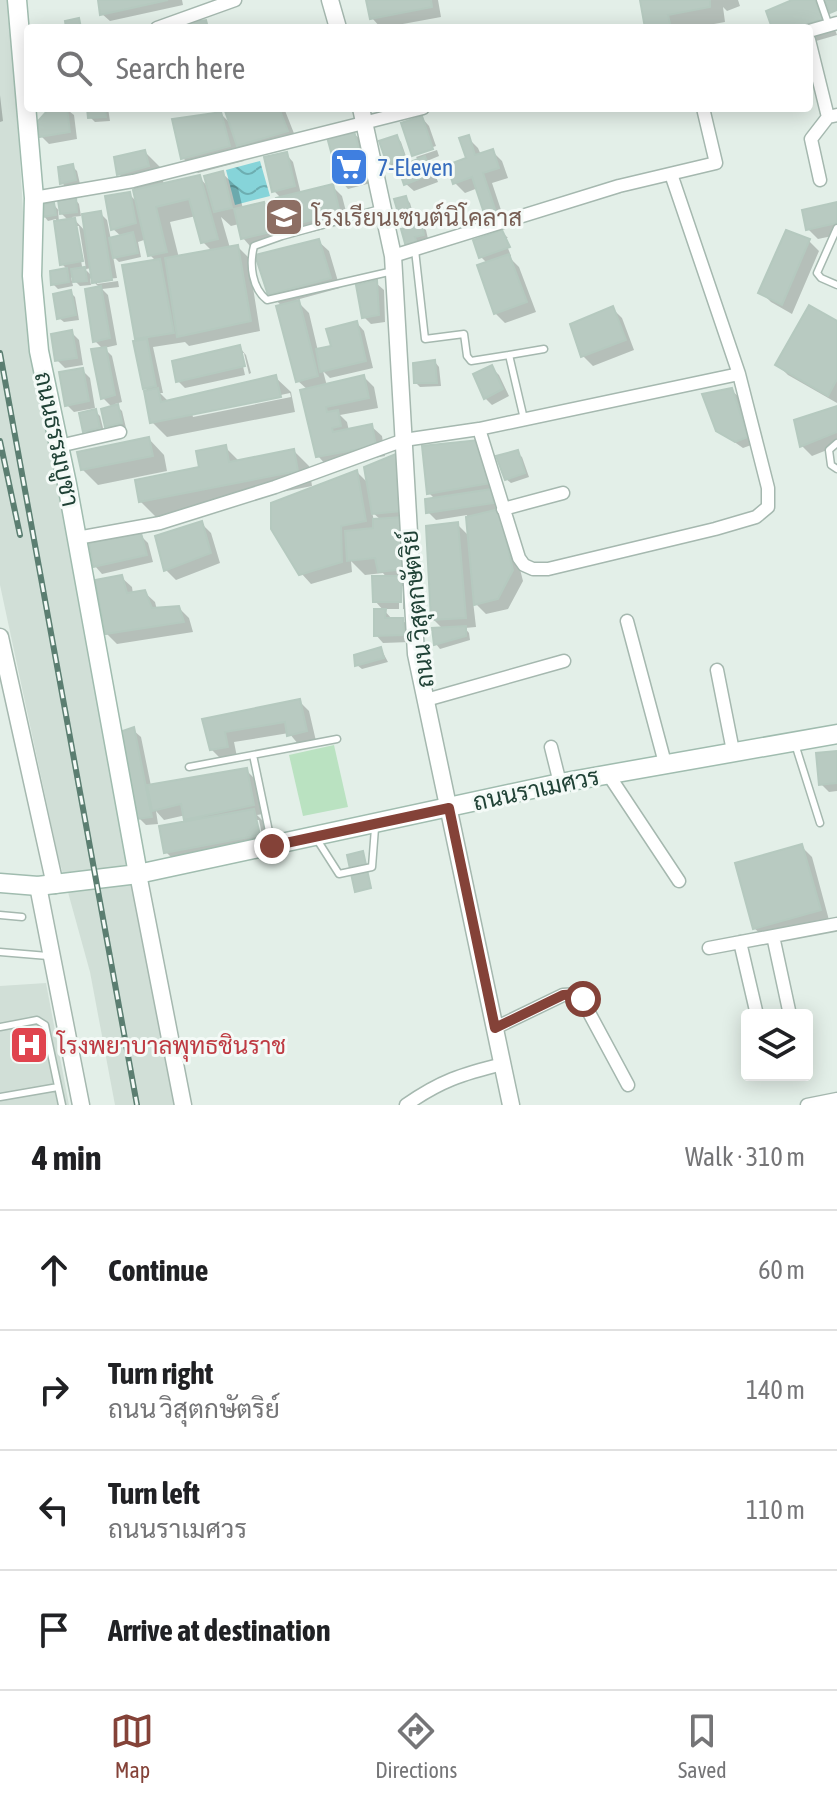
<!DOCTYPE html>
<meta charset="utf-8">
<style>
:root{--surface:#fff;--page:#f2f2f2;--text:#202124;--muted:#757577;--line:#e0e0e0;--accent:#844238}
body{margin:0;font-family:"Asap Condensed",Sarabun,sans-serif;background:var(--page);color:var(--text)}
.controls{position:absolute;right:24px;bottom:24px;display:grid;overflow:hidden;border-radius:8px;box-shadow:0 4px 20px #0003}
.controls button{width:72px;height:72px;display:grid;place-items:center;padding:0;border:0;border-bottom:2px solid var(--line);background:var(--surface);color:var(--text);font:40px sans-serif}
.stop{position:absolute;width:24px;height:24px;margin:-18px;border:6px solid #844238;border-radius:50%;background:#fff}
.stop.end{background:#844238;border-color:#fff;box-shadow:0 2px 8px #0008}
.list{margin:0;padding:0;list-style:none}
h2{display:flex;justify-content:space-between;align-items:center;height:104px;margin:0;padding:0 32px;font-size:34px}
h2 small{font-size:26px;font-weight:400;color:var(--muted)}
.list li{display:grid;grid-template-columns:52px 1fr auto;gap:24px;align-items:center;box-sizing:border-box;height:120px;padding:0 32px;border-top:2px solid var(--line)}
.list b{display:block;font-size:30px;white-space:nowrap}
.list p{margin:0;font-size:26px;white-space:nowrap;color:var(--muted)}
.list em{font-size:26px;font-style:normal;color:var(--muted)}
.icon{flex:none;width:44px;height:44px;fill:none;stroke:currentColor;stroke-width:2;stroke-linecap:round;stroke-linejoin:round}
.map{position:relative;flex:none;width:837px;height:1105px;overflow:hidden}
.search{position:absolute;background:var(--surface);box-shadow:0 4px 20px #0003;left:24px;right:24px;top:24px;height:88px;display:flex;align-items:center;gap:20px;box-sizing:border-box;padding:0 28px;border-radius:8px;color:var(--muted);font-size:30px}
.sheet{height:584px;background:var(--surface)}
nav{display:flex;justify-content:space-around;align-items:center;box-sizing:border-box;height:112px;border-top:2px solid var(--line);background:var(--surface);font-size:22px;color:var(--muted)}
nav a{display:grid;justify-items:center;gap:4px}
nav .on{color:var(--accent)}
.map>svg:first-child{display:block}
.built{fill:#d1dfd7}
.garden{fill:#bae2c1}
.water{fill:url(#water-waves)}
.shadow{fill:#0003;fill-rule:evenodd}
.building{fill:#b8cac1;stroke:#b5c9bf;stroke-width:2}
.lines{fill:none;stroke-linecap:round;stroke-linejoin:round}
.service-casing{stroke:#a5b8af;stroke-width:9}
.minor-casing{stroke:#a5b8af;stroke-width:15}
.tertiary-casing{stroke:#a5b8af;stroke-width:19}
.secondary-casing{stroke:#a0bcaf;stroke-width:21}
.service{stroke:#fff;stroke-width:6}
.minor{stroke:#fff;stroke-width:12}
.tertiary{stroke:#fff;stroke-width:16}
.secondary{stroke:#fff;stroke-width:18}
.rail-casing{stroke:#5b7e71;stroke-width:6}
.rail{stroke:#f4faf7;stroke-width:3;stroke-dasharray:9;stroke-linecap:butt}
.route{stroke:#844238;stroke-width:10}
.labels{text-anchor:middle;dominant-baseline:central;stroke-width:6;stroke-linejoin:round;paint-order:stroke}
.shop-label{font-size:24px;fill:#366cbe;stroke:#f4faf7;text-anchor:start}
.education-label{font-size:24px;fill:#785e54;stroke:#f4faf7;text-anchor:start}
.street-label{font-size:24px;fill:#204236;stroke:#f4faf7}
.health-label{font-size:24px;fill:#be3a42;stroke:#f4faf7;text-anchor:start}
</style>
<div class="map">
<svg width="837" height="1105" viewBox="0 0 837 1105">
<defs>
<pattern id="water-waves" width="16" height="10" patternUnits="userSpaceOnUse" patternTransform="scale(2)"><rect width="16" height="10" fill="#86d4d9"/><path d="M0 5q4-4 8 0t8 0" fill="none" stroke="#6daeb1"/></pattern>
</defs>
<rect width="100%" height="100%" fill="#e3efe8"/>
<path class="built" d="M0 0H11L26 264 140 920 177 1105H115L90 972 58 856 0 585Z
M46 983 69 1105H0V986Z"/>
<path class="garden" d="M334 745 348 807 303 816 289 755Z"/>
<path class="water" d="M260 161 270 196 235 205 226 170Z"/>
<path class="shadow" d="M100 0H182L183 5 110 21 102 14Z
M368 0H438L441 17 381 28 372 18Z
M642 0H738L740 6 727 11 723 7 725 22 692 28H647Z
M797 0H818L827 9 837 35 809 43V28H774Z
M0 95 3 121 0 122Z
M65 108 74 115 77 139 49 144 41 136Z
M89 108H108L110 121 95 122 90 117Z
M169 108H209L173 112Z
M226 108H284L297 141 249 155 240 147 244 161 198 173 183 158 221 114 233 126Z
M422 118 429 126 436 146 415 153V156L414 155Z
M353 133 361 140 371 183 348 189 341 181Z
M397 137 401 142 409 165 419 161 416 157 437 150 439 156 427 161 432 166 438 182 414 191 406 184 399 166 393 168 389 163Z
M468 138 478 148 481 155 492 151 502 161 508 178 492 183 505 222 497 225 487 214 478 188 465 193 455 183 469 160Z
M145 152 160 167 164 185 199 177 209 188 222 173 238 188 243 209 263 204 270 211 277 239 250 246 243 238 239 224 231 226 221 217 230 248 238 247 248 257 260 331 189 346 185 342 153 347 163 393H160L169 402 275 377 291 392 295 412 167 437 152 422 149 392 145 388 141 342 137 338 157 262 150 255 147 239 138 242 141 257 119 262 113 256 117 278 97 280V284L118 281 119 287 102 289 108 295 117 345 104 348 112 356 122 402 115 404 122 411 126 428 112 431 107 426 113 408 103 398V349L95 341 100 288 90 278 91 285 80 286 71 277 73 286 58 289 53 284 52 272 68 270 62 264 56 219 48 221 44 216 54 205 61 213 75 199 79 204 81 216 72 217 86 232 100 213 107 220 111 240 122 237 113 229 129 194 138 203 135 190 119 174ZM58 210 69 221 59 222ZM196 216 203 242 212 251 179 258 170 222ZM75 226H79L86 269 92 268 93 277 87 271 83 272ZM290 393 291 397 193 417 192 414Z
M286 154 293 162 301 194 332 186 342 196 349 223 296 236 285 226 282 199 274 191Z
M72 166 77 171 80 184 66 187 62 183Z
M405 198 410 203 417 227 421 226 426 230 428 239 419 241 420 248 412 250 409 229 402 222Z
M837 204V235L818 239 808 229Z
M502 232 508 238H504L511 256 509 257 519 267 536 312 505 323 495 313 487 263 481 257Z
M318 241 329 251 340 288 296 300 309 313 318 351 333 348 357 323 364 331 373 368 330 378 323 371 327 386 364 377 374 387 378 408 340 415 347 422 349 431 371 426 382 436 385 456 328 467 318 456 308 390 298 381 282 306 269 294Z
M809 241 819 251 792 314 771 302 761 292Z
M376 283 384 290 385 322 371 324 364 317Z
M71 293 75 297 79 320 64 322 59 318Z
M612 308 622 318 634 350 593 366 583 356Z
M837 323V403L788 375 778 365Z
M71 332 79 340 83 365 65 368 57 360Z
M239 347 246 355 251 373 249 374 244 353H240L245 375 185 388 178 381Z
M435 362 439 367 441 386 420 387 416 383Z
M492 368 499 375 509 396 492 405 485 398Z
M82 370 90 378 95 408 74 412 67 405Z
M731 390 739 397 754 444 743 448 717 430Z
M837 409V446L812 456 802 446 797 422Z
M95 411 100 416 104 432 90 435 85 431Z
M149 439 164 455 167 471 98 485 82 469Z
M478 442 508 522 523 581 508 609 486 614 473 601 476 627 465 628 469 633 470 640 440 649 436 644 443 629 433 619 457 524 469 536 467 515 436 520 428 512 435 499 429 493Z
M225 447 240 462 294 451 309 466 312 486 156 517 140 501 201 469Z
M517 453 522 457 529 477 511 483 506 479Z
M395 457 405 467 406 521 418 534 419 584 408 609H403V586H399V609H383L392 619 402 620 410 627V642L383 643 376 635 384 611 375 601 387 578 383 573 365 575 351 561 352 572 311 584 301 573 357 472 369 484ZM372 512 381 520 374 521Z
M201 523 211 533 220 563 176 580 166 570Z
M140 535 148 543 153 562 102 574 95 566Z
M121 577 132 587 133 594 144 592 155 602 157 610 179 608 189 618 193 632 117 644 106 633Z
M381 649 388 662 362 669 357 665Z
M299 701 309 711 316 741 299 745 289 733 234 742 237 757 222 760 211 749 205 721Z
M133 730 141 737 151 786 246 770 256 780 263 814 257 815 264 822 269 845 176 862 166 852 190 823 186 815 164 820 156 811 158 824 146 825 139 818ZM255 820H259L264 845H260Z
M837 754V791L829 792 821 784Z
M802 847 812 857 829 920 765 938 754 928Z"/>
<path class="building" d="M98 0H168L100 15Z
M366 0H431L432 7 370 19Z
M640 0H710V7L668 15 671 28H645Z
M792 0H815L823 19 795 28H772L766 11Z
M825 0H837V10L830 13Z
M79 18 81 28H66L65 21Z
M206 20 208 28H185L184 23Z
M56 108H67L70 132 39 137 38 121 48 110Z
M87 108H105L106 117 88 118Z
M224 108H279L288 131 237 146Z
M221 112 230 146 181 159 172 119Z
M422 116 433 149 412 156 401 123Z
M354 131 360 153 333 159 327 137Z
M397 135 405 158 387 164 379 141Z
M469 135 475 155 493 149 499 168 483 173 496 212 485 216 472 177 453 184 447 165 466 158 459 138Z
M145 150 149 166 117 175 114 157Z
M287 152 295 186 272 192 264 157Z
M360 153 365 176 339 182 333 159Z
M425 156 432 174 404 185 398 167Z
M73 164 76 180 60 184 58 167Z
M223 171 232 208 214 212 204 176Z
M200 175 218 239 201 243 189 199 156 207 167 252 148 256 133 190Z
M333 184 340 213 284 227 276 198Z
M130 192 136 223 111 230 105 196Z
M406 196 413 219 401 223 394 199Z
M76 197 77 212 60 214 58 200Z
M264 202 271 232 241 239 234 209Z
M837 202V223L806 230 802 210Z
M54 203 56 215 42 217 41 204Z
M101 211 112 280 92 283 82 214Z
M75 218 83 261 60 265 54 221Z
M422 224 424 235 415 237 417 244 406 247 401 229Z
M502 230 510 247 479 258 473 240Z
M786 230 810 239 782 305 758 293Z
M133 232 138 253 113 258 109 238Z
M319 239 331 278 268 295 255 255Z
M238 245 251 321 177 337 165 258Z
M509 254 527 302 494 314 477 265Z
M160 259 174 333 135 339 122 265Z
M85 267 87 281 73 282 71 269Z
M67 268 69 282 51 285 50 271Z
M377 280 379 315 362 318 356 285Z
M101 286 110 338 93 342 85 289Z
M71 290 76 315 57 319 53 294Z
M299 300 318 376 296 382 276 306Z
M809 305 837 321V379L828 396 775 365Z
M613 306 626 340 581 357 570 324Z
M357 321 366 361 320 372 316 349 331 346 326 329Z
M72 330 77 358 55 361 51 334Z
M147 339 156 386 143 389 133 341Z
M240 345 245 366 176 382 172 361Z
M106 347 115 395 101 399 91 349Z
M435 360 437 383H414L413 363Z
M492 365 503 389 484 399 473 374Z
M83 368 89 401 65 406 59 372Z
M276 375 281 397 150 423 144 391 158 388 161 402Z
M364 375 369 398 326 407 327 412 338 410 341 426 332 428 333 432 372 424 376 446 316 457 300 390Z
M732 388 748 437 735 442 716 431 702 394Z
M118 404 122 423 105 427 101 409Z
M837 406V432L800 447 794 420Z
M96 409 100 428 83 432 79 413Z
M149 437 153 456 81 470 77 452Z
M479 440 491 483 427 494 422 446Z
M226 445 229 462 294 449 298 471 139 502 135 480 199 467 196 451Z
M518 450 525 473 505 480 496 456Z
M396 454 401 511 372 514 364 467Z
M357 470 366 521 341 526 342 562 299 575 271 529V503Z
M492 489 494 503 426 513 425 499Z
M499 509 513 570 498 599 474 605 466 517Z
M404 517 405 569 378 572 375 558 347 561 345 531 373 528V519Z
M202 521 211 553 164 571 155 536Z
M458 522 466 618 431 620 426 526Z
M141 533 147 555 93 567 89 543Z
M122 575 127 593 145 590 152 608 179 606 184 622 105 634 95 580Z
M372 576H402L401 602H373Z
M374 609H386L385 618H403L404 635 374 636Z
M466 626V636L434 645 432 628Z
M381 647 384 658 355 666 354 655Z
M300 699 307 731 287 736 285 722 225 732 228 747 210 750 202 719Z
M134 727 152 817 137 819 120 732Z
M837 751V783L819 785 816 753Z
M247 768 254 805 184 820 181 804 152 811 147 785Z
M254 809 260 835 164 853 159 826Z
M802 844 821 910 753 929 735 863Z
M363 851 371 888 355 892 347 855Z"/>
<g class="lines">
<g class="service-casing">
<path id="service" d="M820 0 829 26
M380 209 282 236 254 246C249 265 252 288 267 300L393 271
M837 228 817 273 821 278 837 285
M415 250 425 339 464 334 467 356 471 361 509 355
M524 419 509 355 544 349
M837 443 829 450 831 465 837 469
M795 744 820 823
M253 755 271 841
M189 767 337 739
M316 838 339 874 372 867 375 828
M0 915 22 917
M0 952 48 956
M0 1027 37 1020 45 1025 62 1105
M0 1097 58 1087"/>
</g>
<g class="minor-casing">
<path id="minor" d="M157 28 235 0
M809 31 837 23
M809 40 828 117
M820 180 811 139 828 117 837 115
M34 198 133 181 423 108
M393 256 619 186 716 163 703 108
M479 429 519 558 524 565 533 569H548L715 529 756 517 768 507V488L739 374 671 174
M59 446 120 432
M503 509 563 493
M77 538 160 523 275 487 404 440 479 429 739 374
M627 621 665 763
M717 670 733 751
M426 700 564 661
M551 747 560 783
M608 774 679 881
M773 936 790 1015
M740 942 757 1015
M709 948 837 924
M495 1028 563 995 579 994 628 1085
M406 1105C440 1081 462 1074 503 1064
M807 1105 837 1099"/>
</g>
<g class="tertiary-casing">
<path id="tertiary" d="M330 0 338 28
M361 108 393 256 416 654 511 1105
M0 637 55 885
M138 874 183 1105
M38 886 81 1105"/>
</g>
<g class="secondary-casing">
<path id="secondary" d="M17 0 34 198 32 276 39 351 67 484 138 874
M0 883 38 886 138 874 560 783 837 734"/>
</g>
<use href="#service" class="service"/>
<use href="#minor" class="minor"/>
<use href="#tertiary" class="tertiary"/>
<use href="#secondary" class="secondary"/>
<g class="rail-casing">
<path id="rail" d="M0 353 137 1105
M0 441 20 535"/>
</g>
<use href="#rail" class="rail"/>
</g>
<g class="lines">
<path class="route" d="M272 846 449 808 495 1028 563 995 579 994 583 999"/>
</g>
<defs>
<g id="supermarket-square" transform="scale(2)"><rect x="-9" y="-9" width="18" height="18" rx="4" fill="#3f7fe0" stroke="#f4faf7"/><path d="M-6-5.5h2.5l.6 2H6L4.5 2H-2.5L-4.4-4H-6ZM-1.5 3.2a1.3 1.3 0 1 0 .1 0ZM3 3.2a1.3 1.3 0 1 0 .1 0Z" fill="#fff"/></g>
<g id="school-square" transform="scale(2)"><rect x="-9" y="-9" width="18" height="18" rx="4" fill="#8d6e63" stroke="#f4faf7"/><path d="M0-5L7-2L0 1L-7-2ZM-4 1L0 2.5L4 1V4Q0 6-4 4Z" fill="#fff"/></g>
<g id="hospital-square" transform="scale(2)"><rect x="-9" y="-9" width="18" height="18" rx="4" fill="#e0444e" stroke="#f4faf7"/><path d="M-5-5h3v3.5h4V-5h3V5h-3V1.5h-4V5h-3Z" fill="#fff"/></g>
</defs>
<g fill-rule="evenodd">
<use href="#supermarket-square" x="349" y="167"/>
<use href="#school-square" x="284" y="217"/>
<use href="#hospital-square" x="29" y="1045"/>
</g>
<g class="labels">
<g class="shop-label">
<text x="377" y="167">7-Eleven</text>
</g>
<g class="education-label">
<text x="312" y="217">โรงเรียนเซนต์นิโคลาส</text>
</g>
<g class="street-label">
<text transform="translate(57 439) rotate(78)">ถนนธรรมบูชา</text>
<text transform="translate(417 609) rotate(-96)">ถนน วิสุตกษัตริย์</text>
<text transform="translate(536 789) rotate(-12)">ถนนราเมศวร</text>
</g>
<g class="health-label">
<text x="57" y="1045">โรงพยาบาลพุทธชินราช</text>
</g>
</g>
</svg>
<div class="controls">
<button><svg class="icon" aria-label="layers" viewBox="0 0 24 24"><path d="M12 4l9 5-9 5-9-5zM3 14l9 5 9-5"/></svg></button>
</div>
<div class="stop" style="left:583px;top:999px"></div>
<div class="stop end" style="left:272px;top:846px"></div>
<div class="search"><svg class="icon" aria-label="search" viewBox="0 0 24 24"><circle cx="10" cy="10" r="6"/><path d="M15 15l6 6"/></svg>Search here</div>
</div>
<section class="sheet">
<h2>4 min<small>Walk · 310 m</small></h2>
<ul class="list">
<li><svg class="icon" aria-label="ahead" viewBox="0 0 24 24"><path d="M12 20V5M6 11l6-6 6 6"/></svg><div><b>Continue</b></div><em>60 m</em></li>
<li><svg class="icon" aria-label="right" viewBox="0 0 24 24"><path d="M7 20v-9h11M14 6l5 5-5 5"/></svg><div><b>Turn right</b><p>ถนน วิสุตกษัตริย์</p></div><em>140 m</em></li>
<li><svg class="icon" aria-label="left" viewBox="0 0 24 24"><path d="M17 20v-9H6M10 6l-5 5 5 5"/></svg><div><b>Turn left</b><p>ถนนราเมศวร</p></div><em>110 m</em></li>
<li><svg class="icon" aria-label="arrive" viewBox="0 0 24 24"><path d="M6 21V4h12l-3 4 3 4H6"/></svg><div><b>Arrive at destination</b></div></li>
</ul>
</section>
<nav>
<a class="on"><svg class="icon" aria-label="map" viewBox="0 0 24 24"><path d="M3 6l6-2 6 2 6-2v14l-6 2-6-2-6 2zM9 4v14M15 6v14"/></svg>Map</a>
<a><svg class="icon" aria-label="directions" viewBox="0 0 24 24"><path d="M12 3l9 9-9 9-9-9zM9 14v-3h6M13 9l2 2-2 2"/></svg>Directions</a>
<a><svg class="icon" aria-label="saved" viewBox="0 0 24 24"><path d="M7 4h10v16l-5-4-5 4z"/></svg>Saved</a>
</nav>
